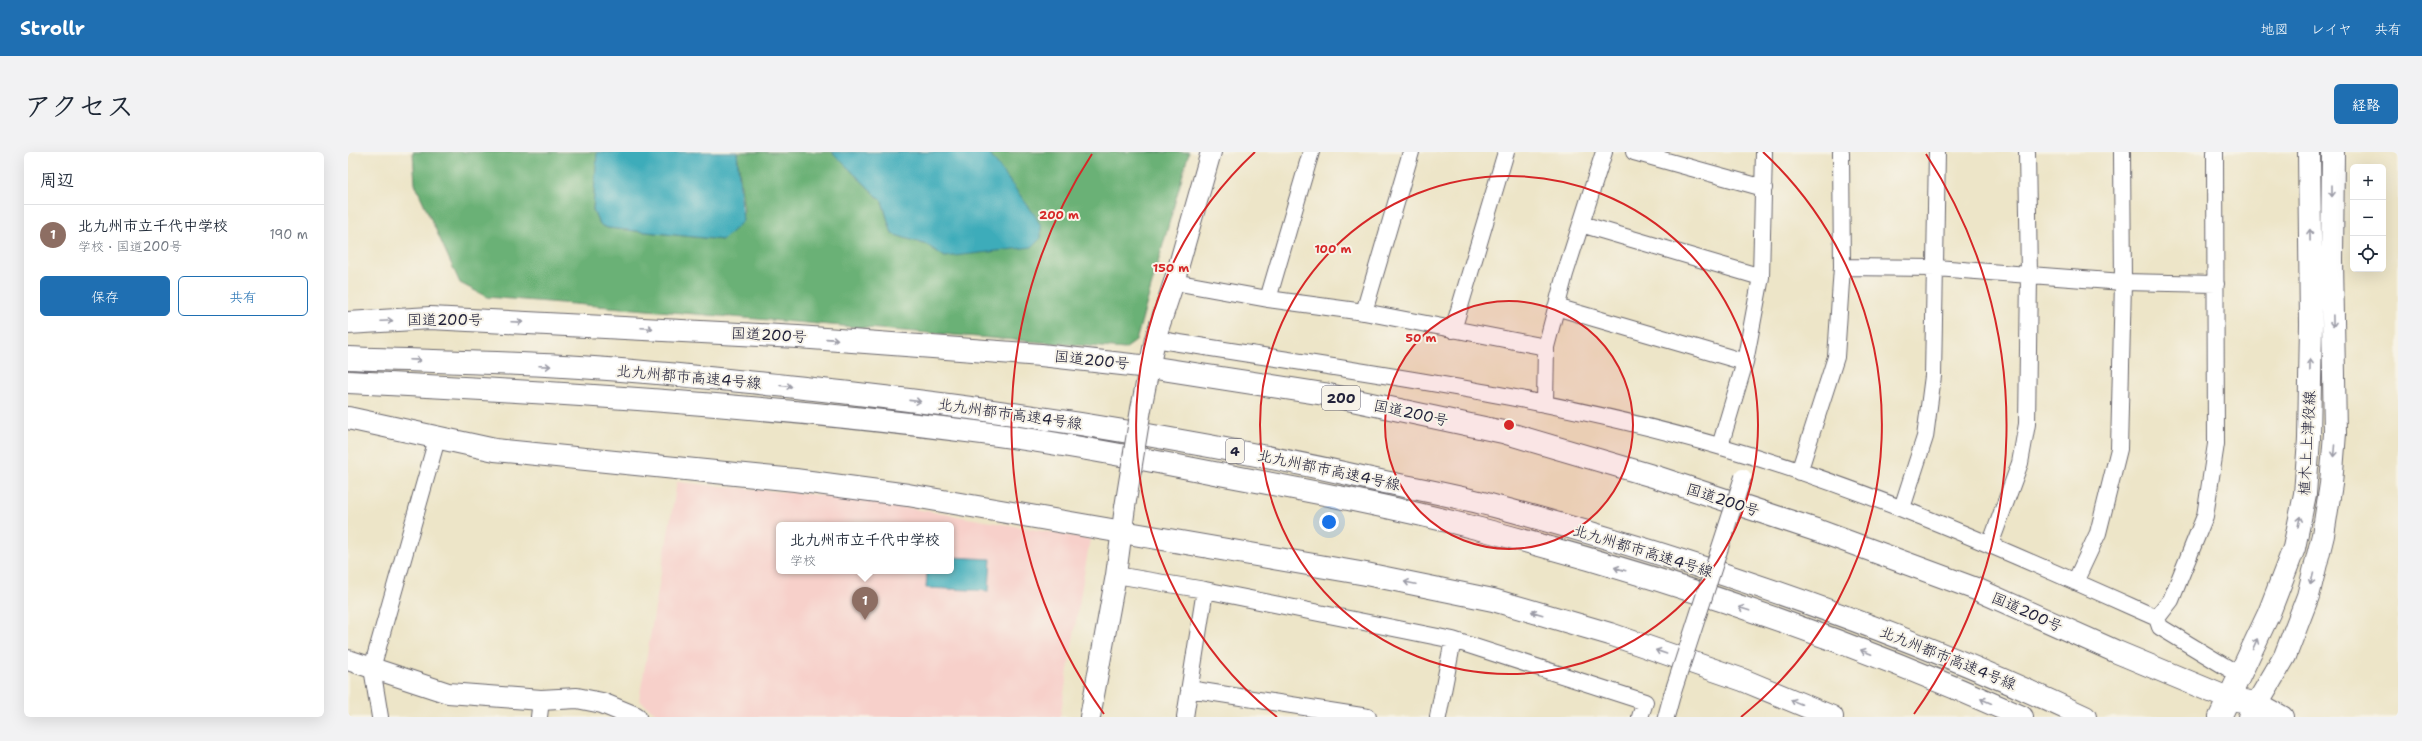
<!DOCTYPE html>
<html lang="ja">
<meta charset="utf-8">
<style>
:root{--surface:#fff;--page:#f2f2f3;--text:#1f2937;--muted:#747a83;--line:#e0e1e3;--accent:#1f6fb2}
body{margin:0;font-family:"Shantell Sans","Klee One",sans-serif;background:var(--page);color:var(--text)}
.controls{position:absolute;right:12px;top:12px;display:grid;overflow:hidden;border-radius:6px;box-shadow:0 4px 16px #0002}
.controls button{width:36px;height:36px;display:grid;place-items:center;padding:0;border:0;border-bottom:1px solid var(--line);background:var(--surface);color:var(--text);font:20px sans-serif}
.you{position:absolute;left:981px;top:370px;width:14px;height:14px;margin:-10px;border:3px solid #fff;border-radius:50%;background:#1a73e8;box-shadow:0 0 0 6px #1a73e833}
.badge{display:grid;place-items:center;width:26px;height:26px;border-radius:50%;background:var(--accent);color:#fff;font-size:13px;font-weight:700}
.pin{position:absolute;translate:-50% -33px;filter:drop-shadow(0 1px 2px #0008)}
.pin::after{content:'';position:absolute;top:21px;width:14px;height:12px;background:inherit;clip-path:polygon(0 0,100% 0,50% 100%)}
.popup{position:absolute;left:428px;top:370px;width:178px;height:52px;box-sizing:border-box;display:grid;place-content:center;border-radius:6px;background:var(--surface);filter:drop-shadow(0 1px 3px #0005);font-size:13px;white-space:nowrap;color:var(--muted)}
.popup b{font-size:15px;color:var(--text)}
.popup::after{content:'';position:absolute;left:50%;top:100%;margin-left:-8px;border:8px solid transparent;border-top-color:var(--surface)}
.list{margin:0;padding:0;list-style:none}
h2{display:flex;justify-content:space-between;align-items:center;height:52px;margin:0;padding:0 16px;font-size:17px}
h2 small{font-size:13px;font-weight:400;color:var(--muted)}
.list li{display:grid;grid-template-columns:26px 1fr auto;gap:12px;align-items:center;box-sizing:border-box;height:60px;padding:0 16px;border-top:1px solid var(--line)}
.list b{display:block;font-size:15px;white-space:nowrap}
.list p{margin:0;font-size:13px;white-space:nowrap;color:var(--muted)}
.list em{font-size:13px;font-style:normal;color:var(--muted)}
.actions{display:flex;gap:8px;padding:12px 16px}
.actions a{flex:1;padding:9px 0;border:1px solid var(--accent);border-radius:6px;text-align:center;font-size:14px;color:var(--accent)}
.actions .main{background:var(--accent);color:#fff}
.icon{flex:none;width:22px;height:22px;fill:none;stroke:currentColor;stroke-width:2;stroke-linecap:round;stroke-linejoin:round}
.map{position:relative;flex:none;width:2050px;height:565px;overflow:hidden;border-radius:6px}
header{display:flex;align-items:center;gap:24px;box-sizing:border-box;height:56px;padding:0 20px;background:var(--accent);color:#fff}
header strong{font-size:19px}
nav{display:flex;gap:22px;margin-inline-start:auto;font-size:14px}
.intro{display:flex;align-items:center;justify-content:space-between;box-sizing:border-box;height:96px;padding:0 24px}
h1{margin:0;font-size:28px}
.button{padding:10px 18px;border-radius:6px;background:var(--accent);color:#fff;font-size:14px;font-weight:700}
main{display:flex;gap:24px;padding:0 24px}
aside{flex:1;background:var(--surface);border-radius:6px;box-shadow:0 4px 16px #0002}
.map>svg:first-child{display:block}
.built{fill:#f7d0ca;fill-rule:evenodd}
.forest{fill:#6bb176;stroke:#466a58}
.water{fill:#3dacba;stroke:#30677a}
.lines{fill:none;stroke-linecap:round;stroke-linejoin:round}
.minor-casing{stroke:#69666c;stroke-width:18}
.tertiary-casing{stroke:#69666c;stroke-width:22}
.secondary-casing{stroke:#69666c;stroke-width:24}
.trunk-casing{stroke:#69666c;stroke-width:24}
.motorway-casing{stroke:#69666c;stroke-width:24}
.minor{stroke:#fff;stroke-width:16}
.tertiary{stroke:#fff;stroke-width:20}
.secondary{stroke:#fff;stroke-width:22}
.trunk{stroke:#fff;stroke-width:22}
.motorway{stroke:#fff;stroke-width:22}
.minor-bridge-casing{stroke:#69666c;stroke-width:18;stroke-linecap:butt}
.tertiary-bridge-casing{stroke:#69666c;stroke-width:22;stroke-linecap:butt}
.minor-bridge{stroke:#fff;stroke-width:16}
.tertiary-bridge{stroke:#fff;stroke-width:20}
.oneway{stroke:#9c9ca7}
.ring{fill:none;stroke:#d62828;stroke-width:2}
.labels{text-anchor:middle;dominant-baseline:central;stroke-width:4;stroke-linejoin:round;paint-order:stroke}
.shield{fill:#f7f3e8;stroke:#62616f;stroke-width:1}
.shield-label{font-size:14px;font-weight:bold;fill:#22223b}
.street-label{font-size:15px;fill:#22223b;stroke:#f7f3e8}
.centre{fill:#d62828;stroke:#f7f3e8;stroke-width:2}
.ring-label{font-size:12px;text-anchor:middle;font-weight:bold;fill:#d62828;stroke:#f7f3e8;stroke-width:4;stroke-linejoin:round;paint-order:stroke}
</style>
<header>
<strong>Strollr</strong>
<nav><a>地図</a><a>レイヤ</a><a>共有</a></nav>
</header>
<div class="intro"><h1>アクセス</h1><a class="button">経路</a></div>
<main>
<aside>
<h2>周辺<small></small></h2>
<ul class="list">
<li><span class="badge" style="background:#8d6e63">1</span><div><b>北九州市立千代中学校</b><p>学校 · 国道200号</p></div><em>190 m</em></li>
</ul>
<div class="actions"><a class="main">保存</a><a>共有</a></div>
</aside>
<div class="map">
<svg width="2050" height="565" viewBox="0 0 2050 565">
<rect width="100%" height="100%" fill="#f7f3e8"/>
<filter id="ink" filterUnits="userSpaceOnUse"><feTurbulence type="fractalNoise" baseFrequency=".025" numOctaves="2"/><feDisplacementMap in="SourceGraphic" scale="8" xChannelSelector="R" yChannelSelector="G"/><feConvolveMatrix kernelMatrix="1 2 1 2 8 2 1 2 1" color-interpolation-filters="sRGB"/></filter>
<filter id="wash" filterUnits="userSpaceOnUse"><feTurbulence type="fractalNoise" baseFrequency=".012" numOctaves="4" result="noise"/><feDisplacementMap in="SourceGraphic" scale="16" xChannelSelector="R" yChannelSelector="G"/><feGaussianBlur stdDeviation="0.9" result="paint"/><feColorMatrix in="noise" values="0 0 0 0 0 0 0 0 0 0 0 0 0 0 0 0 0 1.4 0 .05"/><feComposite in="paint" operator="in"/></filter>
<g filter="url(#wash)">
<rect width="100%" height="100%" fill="#ede5c8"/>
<path class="built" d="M329 330 503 346 742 387 712 565H313L291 548ZM431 373H603V419H431Z"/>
<path class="forest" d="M65 0H249L245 58 252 73 260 76 375 88 396 60 389 0H484L534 49 544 82 580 93 597 105 693 74 640 0H841L788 189 777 197 139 145 112 131 67 32Z"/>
<path class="water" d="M249 0H389L395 69 375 88 260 76 252 73 245 58Z
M484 0H640L686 62 693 74V86L684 95 597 105 579 93 544 82 534 49Z
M603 405 643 407 641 439 578 436 579 419H603Z"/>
</g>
<g filter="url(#ink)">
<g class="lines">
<g class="minor-casing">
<path id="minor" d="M1286 0 1416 36
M1233 72 1413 125
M1494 115 1588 116 1775 130 1868 132
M826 130 920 147 1016 160 1198 195
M920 147 963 0
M1208 155 1397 210
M1016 160 1063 0
M1105 178 1158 0
M807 187C996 218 1189 241 1374 295 1524 338 1667 403 1809 466
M1197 251 1198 195 1217 122 1256 0
M1372 294 1397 210 1413 125 1416 0
M1451 320 1488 205 1494 115 1493 0
M1554 356 1577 285 1585 224 1589 0
M1642 393 1672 311 1679 272 1681 123 1679 0
M768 423 857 438 1105 488 1090 565
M1727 430 1750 381 1771 297 1775 130 1774 0
M1809 466 1823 448 1857 364 1868 292 1867 0
M1809 466 1812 475 1893 524
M1105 488 1297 550 1292 565
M841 537 1020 565
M32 565 24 516 89 287
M191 565 193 548
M837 565 857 438
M1318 565 1324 543"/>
</g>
<g class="tertiary-casing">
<path id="tertiary" d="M793 257 807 187 826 130 863 0
M0 508 100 541 193 548 229 546 254 551 288 565
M742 565 768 423 777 355"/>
</g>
<g class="secondary-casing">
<path id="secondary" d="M1872 565 1921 461 1946 396 1957 342 1961 287 1963 172 1961 0
M1901 565 1937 504 1960 444 1975 383 1983 332 1987 281 1984 109 1985 0"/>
</g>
<g class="trunk-casing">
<path id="trunk" d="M0 171 82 166 450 185 693 203 801 215 976 242 1155 280 1308 325 1471 379 1628 437 1769 500 1882 547 1909 551 1934 565
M0 266 147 298 447 328 560 343 1018 422 1145 448 1262 482 1395 528 1484 565"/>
</g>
<g class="motorway-casing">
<path id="motorway" d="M0 206C72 209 144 210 215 214 314 220 412 231 510 242 686 262 860 290 1032 329 1070 337 1109 344 1146 354 1348 408 1548 476 1737 565
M0 230C207 240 414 253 619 279 702 289 785 305 866 321 957 338 1047 355 1136 378 1320 426 1501 487 1674 565"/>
</g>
<use href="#minor" class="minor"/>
<use href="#tertiary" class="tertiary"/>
<use href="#secondary" class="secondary"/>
<use href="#trunk" class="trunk"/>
<use href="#motorway" class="motorway"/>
<g class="minor-bridge-casing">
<path id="minor-bridge" d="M1324 543 1395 325"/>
</g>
<g class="tertiary-bridge-casing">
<path id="tertiary-bridge" d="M777 355 793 257"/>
</g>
<use href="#minor-bridge" class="minor-bridge"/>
<use href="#tertiary-bridge" class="tertiary-bridge"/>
</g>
<defs><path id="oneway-shaft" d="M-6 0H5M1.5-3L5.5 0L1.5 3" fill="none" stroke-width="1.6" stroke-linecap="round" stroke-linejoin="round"/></defs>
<g class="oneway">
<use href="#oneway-shaft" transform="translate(1984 39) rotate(90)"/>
<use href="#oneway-shaft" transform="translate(1962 83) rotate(-91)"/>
<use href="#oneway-shaft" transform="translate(39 169) rotate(-3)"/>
<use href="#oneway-shaft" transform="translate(1985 169) rotate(89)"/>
<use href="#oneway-shaft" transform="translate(169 170) rotate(2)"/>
<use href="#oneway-shaft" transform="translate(299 176) rotate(3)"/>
<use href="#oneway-shaft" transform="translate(484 187) rotate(4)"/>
<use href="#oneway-shaft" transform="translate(67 208) rotate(2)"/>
<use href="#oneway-shaft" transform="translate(1962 213) rotate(-89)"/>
<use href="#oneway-shaft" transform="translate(197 214) rotate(2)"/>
<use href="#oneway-shaft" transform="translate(438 234) rotate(6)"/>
<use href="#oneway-shaft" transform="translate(567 249) rotate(6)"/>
<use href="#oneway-shaft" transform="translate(1986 299) rotate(95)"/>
<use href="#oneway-shaft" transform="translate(1951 370) rotate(-79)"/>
<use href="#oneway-shaft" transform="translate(1272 417) rotate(-164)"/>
<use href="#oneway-shaft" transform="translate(1964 427) rotate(104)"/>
<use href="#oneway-shaft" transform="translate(1062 431) rotate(-168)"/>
<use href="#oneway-shaft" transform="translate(1396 457) rotate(-162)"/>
<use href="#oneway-shaft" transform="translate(1189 461) rotate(-164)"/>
<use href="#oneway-shaft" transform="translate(1907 492) rotate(-66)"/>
<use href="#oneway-shaft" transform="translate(1313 500) rotate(-161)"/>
<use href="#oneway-shaft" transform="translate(1518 500) rotate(-159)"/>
<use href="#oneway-shaft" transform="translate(1638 549) rotate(-156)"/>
<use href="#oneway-shaft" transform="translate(1448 550) rotate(-158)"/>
</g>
</g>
<circle cx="1161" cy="273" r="124" fill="#d62828" fill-opacity=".12"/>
<g class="ring">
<circle cx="1161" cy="273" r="124"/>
<circle cx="1161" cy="273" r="249"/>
<path d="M929 565A373 373 0 0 1 907 0M1415 0A373 373 0 0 1 1393 565"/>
<path d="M756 562A497 497 0 0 1 744 2M1578 2A497 497 0 0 1 1566 562"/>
</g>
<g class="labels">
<g class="shield">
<rect x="974" y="234" width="38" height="24" rx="3"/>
<rect x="878" y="287" width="18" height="24" rx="3"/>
</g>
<g class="shield-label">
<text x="993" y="246">200</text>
<text x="887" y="299">4</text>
</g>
<g class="street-label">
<text x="97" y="168">国道200号</text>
<text transform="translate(421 183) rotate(3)">国道200号</text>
<text transform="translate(744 208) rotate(6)">国道200号</text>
<text transform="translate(341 225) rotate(5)">北九州都市高速4号線</text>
<text transform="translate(1063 261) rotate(12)">国道200号</text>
<text transform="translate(662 262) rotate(8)">北九州都市高速4号線</text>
<text transform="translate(1959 291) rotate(-87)">植木上上津役線</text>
<text transform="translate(981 318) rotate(12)">北九州都市高速4号線</text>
<text transform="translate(1375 348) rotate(18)">国道200号</text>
<text transform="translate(1295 399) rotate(17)">北九州都市高速4号線</text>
<text transform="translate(1679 460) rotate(24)">国道200号</text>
<text transform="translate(1600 506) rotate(22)">北九州都市高速4号線</text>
</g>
</g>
<circle cx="1161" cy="273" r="6" class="centre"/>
<g class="ring-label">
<text x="711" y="67">200 m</text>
<text x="985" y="101">100 m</text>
<text x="823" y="120">150 m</text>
<text x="1073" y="190">50 m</text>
</g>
</svg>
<div class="controls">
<button>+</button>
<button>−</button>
<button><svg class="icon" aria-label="locate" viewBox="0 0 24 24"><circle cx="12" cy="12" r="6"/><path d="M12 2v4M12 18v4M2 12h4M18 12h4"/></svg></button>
</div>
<div class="you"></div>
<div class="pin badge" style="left:517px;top:468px;background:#8d6e63">1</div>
<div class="popup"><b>北九州市立千代中学校</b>学校</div>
</div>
</main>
